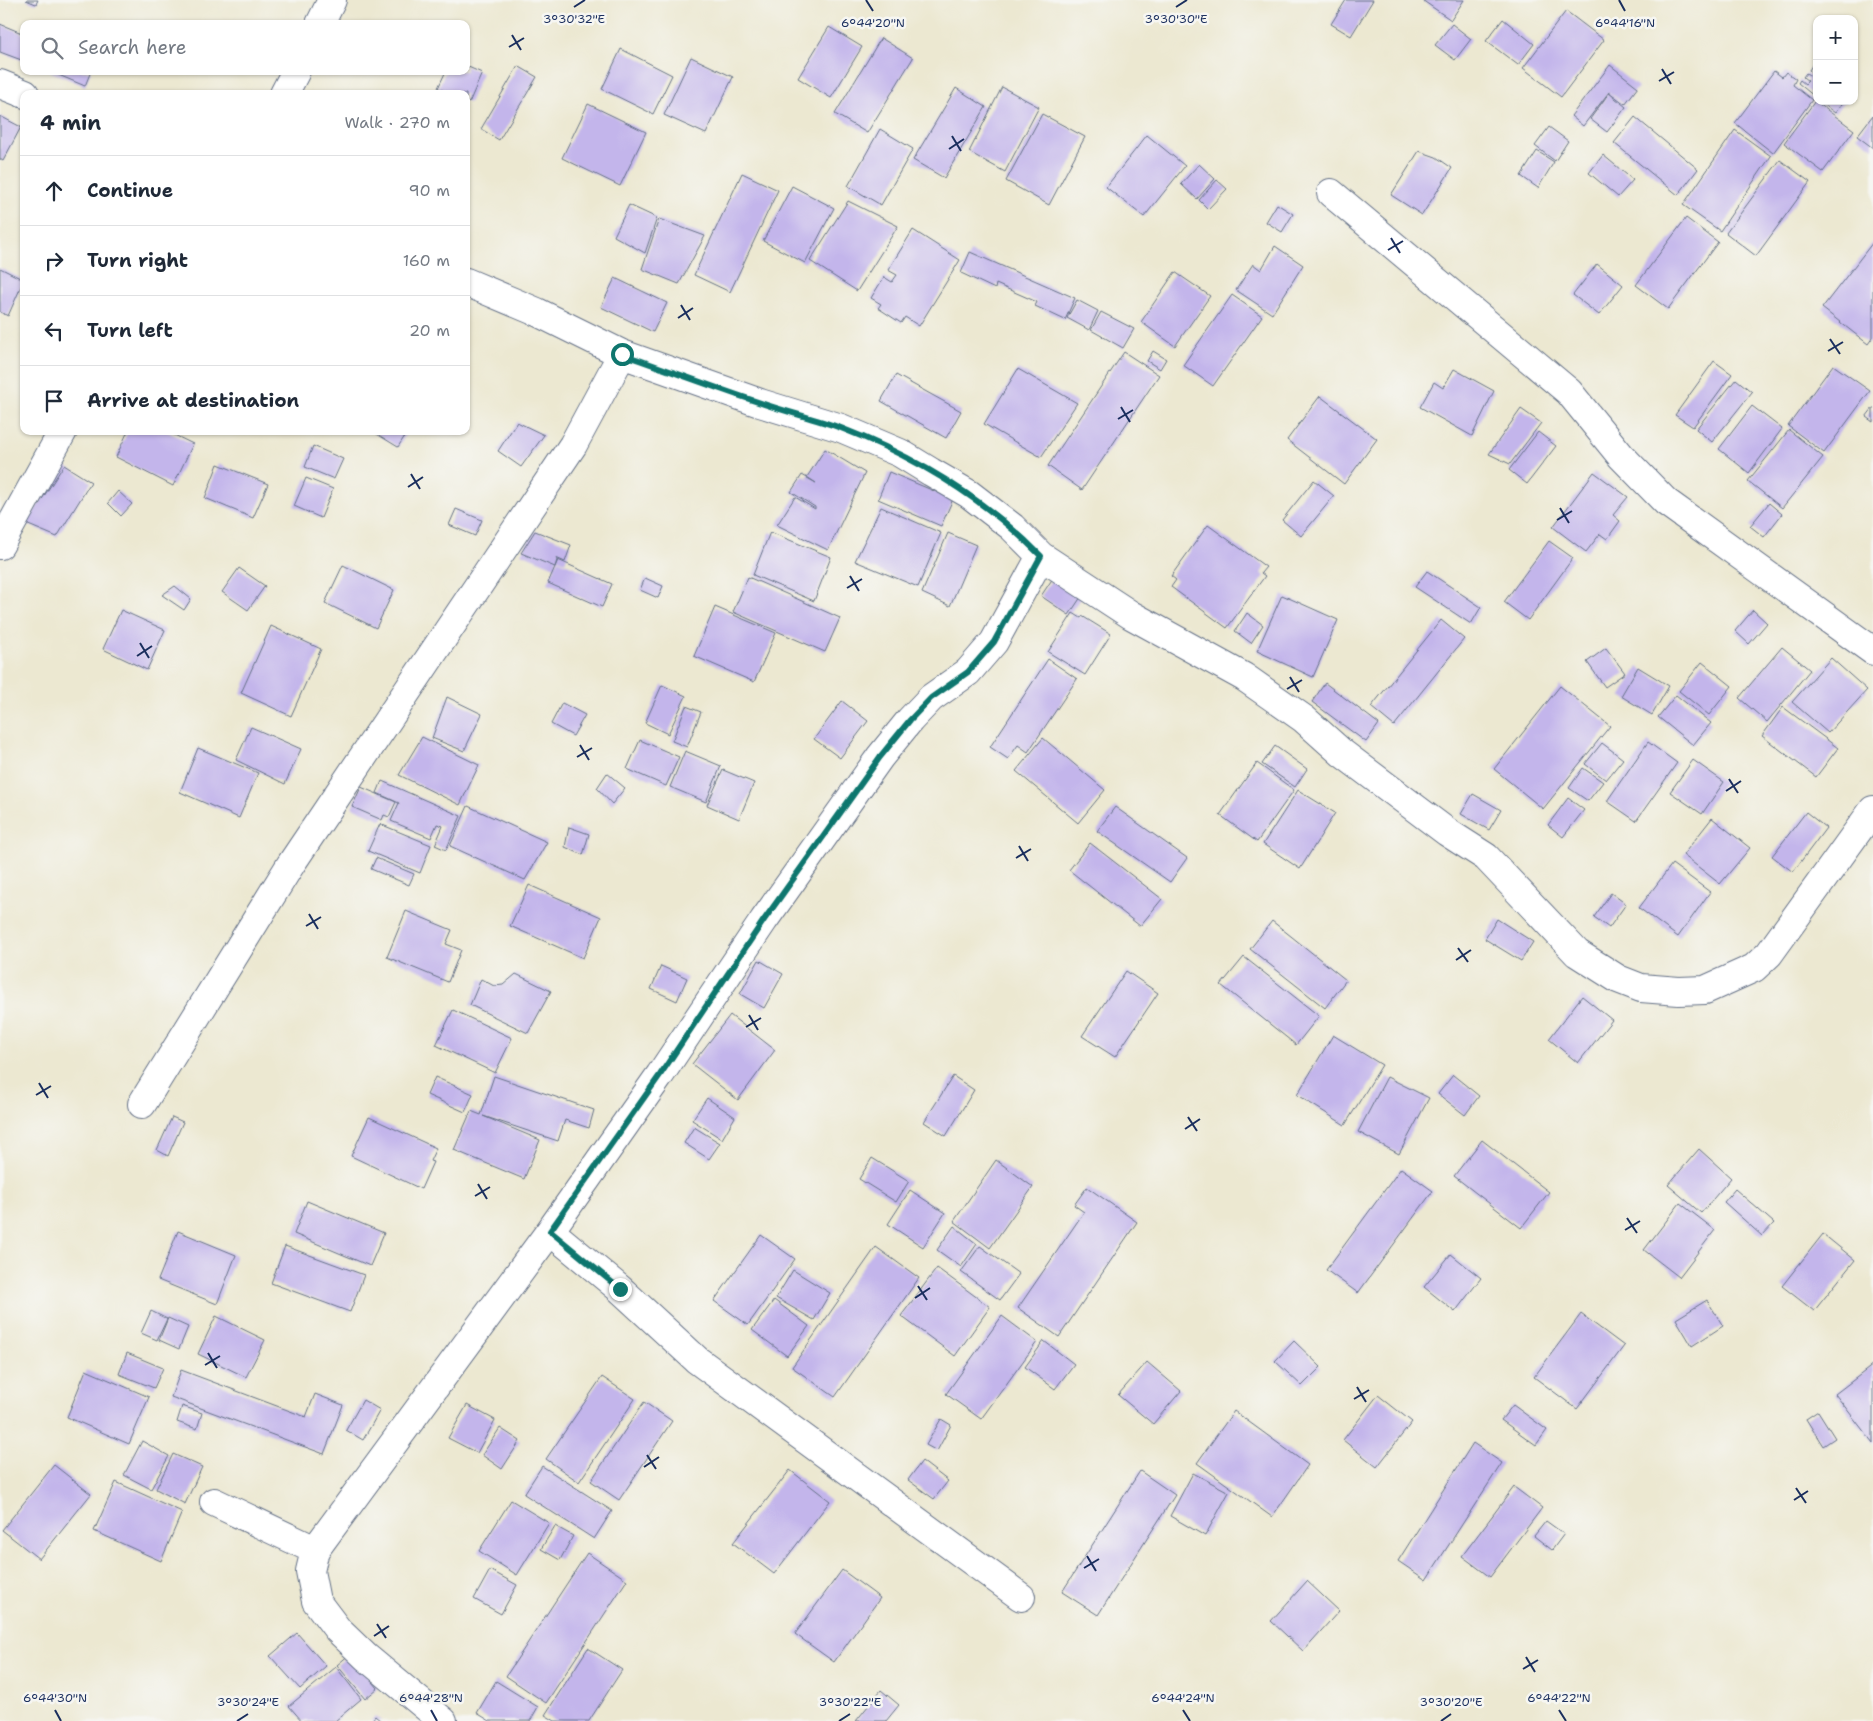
<!DOCTYPE html>
<meta charset="utf-8">
<style>
:root{--surface:#fff;--page:#f2f2f3;--text:#1f2937;--muted:#747a83;--line:#e0e1e3}
body{margin:0;font-family:"Shantell Sans",sans-serif;background:var(--page);color:var(--text)}
.controls{position:absolute;right:15px;top:15px;display:grid;overflow:hidden;border-radius:10px;box-shadow:0 1px 4px #0004}
.controls button{width:45px;height:45px;display:grid;place-items:center;padding:0;border:0;border-bottom:1px solid var(--line);background:var(--surface);color:var(--text);font:25px sans-serif}
.stop{position:absolute;width:15px;height:15px;margin:-11px;border:4px solid #0f766e;border-radius:50%;background:#fff}
.stop.end{background:#0f766e;border-color:#fff;box-shadow:0 1px 5px #0008}
.list{margin:0;padding:0;list-style:none}
h2{display:flex;justify-content:space-between;align-items:center;height:65px;margin:0;padding:0 20px;font-size:21px}
h2 small{font-size:16px;font-weight:400;color:var(--muted)}
.list li{display:grid;grid-template-columns:32px 1fr auto;gap:15px;align-items:center;box-sizing:border-box;height:70px;padding:0 20px;border-top:1px solid var(--line)}
.list b{display:block;font-size:19px;white-space:nowrap}
.list em{font-size:16px;font-style:normal;color:var(--muted)}
.icon{flex:none;width:28px;height:28px;fill:none;stroke:currentColor;stroke-width:2;stroke-linecap:round;stroke-linejoin:round}
.map{position:relative;flex:none;width:1873px;height:1721px;overflow:hidden}
.search{position:absolute;background:var(--surface);box-shadow:0 1px 4px #0004;left:20px;top:20px;width:450px;height:55px;display:flex;align-items:center;gap:12px;box-sizing:border-box;padding:0 18px;border-radius:10px;color:var(--muted);font-size:19px}
.panel{position:absolute;background:var(--surface);box-shadow:0 1px 4px #0004;left:20px;top:90px;width:450px;height:345px;border-radius:10px}
.map>svg:first-child{display:block}
.building{fill:#c3b5eb}
.lines{fill:none;stroke-linecap:round;stroke-linejoin:round}
.minor-casing{stroke:#647086;stroke-width:30}
.minor{stroke:#fff;stroke-width:28}
.route{stroke:#0f766e;stroke-width:6}
.ticks{fill:none;stroke:#1b2f5e;stroke-width:2}
.ticks-label{font-size:12px;text-anchor:middle;fill:#1b2f5e;stroke:#f6f6f2;stroke-width:5;stroke-linejoin:round;paint-order:stroke}
</style>
<div class="map">
<svg width="1873" height="1721" viewBox="0 0 1873 1721">
<rect width="100%" height="100%" fill="#f6f6f2"/>
<filter id="ink" filterUnits="userSpaceOnUse"><feTurbulence type="fractalNoise" baseFrequency=".02" numOctaves="2"/><feDisplacementMap in="SourceGraphic" scale="10" xChannelSelector="R" yChannelSelector="G"/><feConvolveMatrix kernelMatrix="1 2 1 2 8 2 1 2 1" color-interpolation-filters="sRGB"/></filter>
<filter id="wash" filterUnits="userSpaceOnUse"><feTurbulence type="fractalNoise" baseFrequency=".0096" numOctaves="4" result="noise"/><feDisplacementMap in="SourceGraphic" scale="20" xChannelSelector="R" yChannelSelector="G"/><feGaussianBlur stdDeviation="1.12" result="paint"/><feColorMatrix in="noise" values="0 0 0 0 0 0 0 0 0 0 0 0 0 0 0 0 0 1.4 0 .05"/><feComposite in="paint" operator="in"/></filter>
<g filter="url(#wash)">
<rect width="100%" height="100%" fill="#ece8d1"/>
<g id="blocks">
<path class="building" d="M26 0H38L36 4Z
M1346 0H1373L1351 36 1331 24Z
M1422 0H1464L1451 20Z
M1566 11 1604 40 1561 97 1523 68Z
M1503 19 1534 44 1518 65 1486 41Z
M0 24 24 34V61L0 52Z
M1452 24 1471 39 1455 60 1435 45Z
M829 27 862 47 831 98 798 78Z
M881 38 913 58 867 133 835 114Z
M621 49 672 75 653 114 602 89Z
M691 57 733 77 706 134 664 115Z
M1815 61 1817 63 1815 97 1798 83 1800 80 1805 84 1808 81 1803 77 1806 73 1812 77 1813 74 1809 70Z
M1610 65 1638 87 1625 104 1609 92 1583 126 1571 116Z
M466 66 482 73 469 103 466 101V94H450L438 88 446 71H466Z
M518 66 537 77 499 140 481 129Z
M49 71H91L85 86Z
M1774 71 1782 77 1786 72 1796 79 1793 85 1812 100 1773 153 1735 123Z
M1002 87 1039 107 1005 172 969 152Z
M956 88 986 107 944 178 913 160Z
M1609 93 1626 107 1607 132 1590 119Z
M1815 101 1854 130 1823 172 1784 143Z
M1819 101H1844L1835 113Z
M588 104 646 132 620 186 562 158Z
M1042 114 1085 137 1049 205 1006 181Z
M1873 115V148L1857 136Z
M0 116 21 127 3 161 0 159Z
M1635 117 1698 169 1678 195 1614 143Z
M1549 127 1568 141 1555 161 1535 146Z
M880 129 913 149 881 205 848 186Z
M1735 130 1771 156 1720 231 1683 205Z
M1147 135 1185 166 1144 217 1106 187Z
M1419 151 1436 157 1452 168 1422 215 1391 195Z
M1537 151 1554 162 1538 188 1521 176Z
M1603 155 1633 180 1618 197 1589 173Z
M1780 160 1810 182 1756 256 1726 233Z
M1199 164 1215 179 1197 199 1181 184Z
M742 173 778 190 730 292 694 275Z
M1217 180 1227 189 1208 209 1199 200Z
M792 186 834 208 805 263 763 241Z
M848 201 898 226 857 291 810 261Z
M1277 204 1293 214 1282 232 1266 222Z
M629 205 657 218 645 253 614 236Z
M1686 218 1718 242 1668 309 1636 285Z
M659 219 705 236 679 284 642 269Z
M913 230 960 260 919 326 905 317 901 323 878 308 881 304 871 298 884 277 892 282 897 275 888 270Z
M1873 242V337L1868 344 1822 308Z
M1275 246 1303 265 1272 314 1236 290 1253 264 1261 270Z
M970 252 1075 298 1065 320 1035 306 1037 302 996 284 995 289 961 273Z
M1597 264 1623 285 1599 315 1573 295Z
M0 268 24 280 8 316 0 312Z
M1175 272 1210 296 1175 346 1141 322Z
M615 278 667 303 653 332 601 307Z
M1232 295 1262 316 1213 386 1183 365Z
M1077 300 1098 311 1089 330 1067 318Z
M1101 312 1134 329 1123 348 1091 330Z
M1153 351 1166 359 1160 369 1147 361Z
M1124 352 1159 375 1082 490 1048 466Z
M1714 361 1732 374 1693 427 1675 415Z
M1833 365 1870 391 1824 453 1788 426Z
M1018 369 1077 403 1041 457 984 424Z
M1454 369 1494 391 1472 436 1420 407 1434 382 1443 388Z
M896 375 961 411 946 438 881 401Z
M1736 379 1752 392 1712 442 1696 429Z
M1320 396 1377 439 1344 484 1287 440Z
M1752 406 1782 429 1749 473 1719 449Z
M1873 408V422L1866 417Z
M1521 409 1541 423 1510 464 1489 454Z
M517 422 544 435 521 467 498 451Z
M1789 430 1823 457 1782 508 1748 481Z
M128 431H166L193 444 173 486 116 457Z
M372 431H408L398 447Z
M1538 432 1556 446 1527 484 1509 470Z
M313 446 343 459 334 479 305 467Z
M825 449 865 473 828 550 777 525 795 497 815 509V507L791 492 802 475 816 483 807 477Z
M218 464 268 484 253 518 205 498Z
M64 465 91 482 57 537 26 524Z
M889 472 953 499 941 526 878 499Z
M1594 472 1628 497 1613 515 1620 521 1607 539 1600 534 1586 552 1553 527Z
M306 478 333 489 321 518 294 506Z
M1314 480 1334 496 1301 536 1282 520Z
M118 491 132 504 121 516 108 503Z
M1769 503 1782 514 1764 537 1750 526Z
M881 507 941 533 918 587 855 561Z
M456 509 482 520 475 536 449 525Z
M1208 525 1266 567 1261 573 1265 576 1227 628 1171 587 1176 580 1171 576Z
M535 531 571 545 565 562 556 558 557 560 555 567 521 553Z
M770 532 831 557 814 601 753 575Z
M948 533 976 545 950 606 922 593Z
M1549 541 1573 558 1528 620 1504 602Z
M558 560 612 584 602 607 548 583Z
M343 565 394 590 376 628 325 603Z
M239 568 265 586 248 610 222 592Z
M1427 571 1481 607 1471 624 1415 587Z
M1055 575 1083 594 1069 615 1041 596Z
M748 577 840 618 825 652 733 612Z
M645 578 663 586 658 598 640 590Z
M175 586 191 599 184 610 162 595Z
M1282 595 1338 620 1313 677 1257 651Z
M715 607 776 633 754 682 694 656Z
M121 610 165 630 147 670 103 649Z
M1753 610 1767 623 1749 644 1735 631Z
M1073 613 1081 618 1082 616 1111 634 1085 675 1048 652Z
M1247 613 1263 625 1251 643 1235 631Z
M1441 620 1464 639 1394 726 1371 707Z
M271 626 321 649 291 716 241 693Z
M1782 647 1810 670 1767 722 1739 698Z
M1606 648 1625 673 1605 687 1587 662Z
M1831 658 1867 690 1828 733 1792 702Z
M1048 659 1077 679 1028 752 1018 745 1008 759 990 747Z
M1702 662 1732 686 1709 715 1679 691Z
M1638 667 1669 686 1652 715 1621 696Z
M1325 683 1379 724 1366 742 1312 702Z
M662 685 686 696 668 734 645 723Z
M1560 686 1610 726 1543 809 1494 769Z
M1676 695 1711 723 1693 745 1658 717Z
M447 697 482 714 464 751 432 738Z
M842 701 868 721 840 758 814 739Z
M562 703 585 715 573 736 551 724Z
M686 706 701 712 687 747 672 741Z
M1783 707 1838 748 1816 777 1762 736Z
M251 727 301 749 285 784 236 760Z
M422 737 479 765 460 805 399 775Z
M1043 738 1105 790 1078 823 1016 771Z
M640 740 679 757 666 786 627 769Z
M1648 742 1677 763 1636 821 1607 801Z
M1602 743 1623 759 1606 780 1585 764Z
M1275 746 1307 769 1295 787 1262 764Z
M198 748 258 773 239 818 180 792Z
M685 751 721 766 706 802 670 787Z
M1693 760 1724 782 1702 814 1670 792Z
M1257 763 1294 790 1257 842 1220 815Z
M1583 768 1603 782 1588 801 1569 788Z
M723 770 754 783 739 819 707 805Z
M607 773 625 788 612 804 597 788Z
M382 781 461 816 446 850 435 845 443 826 437 824 431 838 391 821 399 803 377 793Z
M361 787 396 802 389 817 384 815 382 820 352 807Z
M1298 790 1335 813 1300 869 1263 844Z
M1473 794 1501 810 1489 830 1461 814Z
M1568 798 1584 810 1563 837 1548 825Z
M468 806 547 842 525 880 450 846Z
M1115 807 1187 858 1170 882 1097 831Z
M1806 812 1826 828 1793 872 1772 856Z
M1712 818 1750 848 1720 884 1683 855Z
M380 824 431 845 420 873 368 851Z
M569 827 589 834 583 855 565 847Z
M1090 843 1162 899 1140 926 1069 870Z
M376 858 414 874 409 885 371 869Z
M1672 864 1710 892 1678 937 1639 908Z
M529 885 601 917 583 958 510 926Z
M1611 893 1626 904 1609 928 1594 917Z
M406 911 452 930 446 944 461 950 448 982 387 957Z
M1497 919 1533 942 1521 961 1485 939Z
M1272 921 1346 980 1325 1008 1250 949Z
M1244 957 1319 1016 1296 1045 1221 985Z
M759 960 783 974 764 1008 740 994Z
M661 966 687 978 677 1001 651 989Z
M1126 971 1158 993 1115 1057 1082 1036Z
M516 974 551 991 528 1033 470 1005 481 979 494 986 503 985Z
M1582 996 1612 1020 1578 1063 1549 1039Z
M453 1010 512 1038 495 1073 436 1045Z
M730 1015 775 1050 738 1100 692 1064Z
M1333 1035 1382 1065 1345 1125 1297 1095Z
M1453 1075 1479 1096 1465 1115 1438 1094Z
M494 1076 594 1110 589 1128 565 1120 558 1141 483 1116 540 1140 524 1179 454 1150 471 1111 481 1115Z
M953 1076 974 1090 946 1136 924 1122Z
M435 1077 473 1094 465 1112 427 1095Z
M1387 1077 1429 1098 1399 1154 1358 1132Z
M707 1098 735 1117 722 1139 692 1120Z
M172 1117 183 1122 168 1156 157 1150Z
M369 1117 436 1148 430 1161 433 1162 421 1189 351 1156Z
M694 1127 720 1143 709 1159 684 1143Z
M1482 1140 1549 1192 1521 1228 1454 1176Z
M1699 1149 1731 1178 1701 1213 1668 1185Z
M872 1158 909 1181 896 1202 859 1179Z
M996 1160 1033 1187 990 1248 954 1221Z
M1401 1168 1433 1191 1358 1293 1326 1270Z
M1087 1187 1137 1222 1059 1337 1018 1308 1084 1212 1074 1205Z
M1735 1189 1774 1223 1762 1236 1724 1202Z
M910 1190 945 1213 923 1247 888 1224Z
M307 1201 384 1233 370 1266 294 1234Z
M1680 1203 1715 1230 1679 1277 1644 1250Z
M954 1226 977 1244 961 1267 937 1250Z
M178 1231 236 1255 217 1304 158 1280Z
M1823 1234 1855 1260 1814 1311 1782 1286Z
M761 1235 795 1259 748 1325 714 1301Z
M285 1246 364 1275 350 1312 271 1283Z
M980 1246 1019 1274 1000 1300 961 1272Z
M876 1247 919 1278 835 1397 792 1367Z
M1451 1254 1481 1278 1455 1312 1424 1287Z
M937 1268 990 1307 955 1356 901 1316Z
M793 1270 830 1293 814 1320 776 1298Z
M774 1300 809 1326 787 1356 752 1330Z
M1707 1300 1723 1326 1692 1346 1676 1319Z
M151 1311 167 1319 157 1340 141 1333Z
M1581 1314 1624 1346 1577 1409 1534 1377Z
M216 1316 265 1340 246 1377 198 1354Z
M1002 1316 1037 1342 981 1419 946 1394Z
M168 1318 188 1327 179 1349 159 1340Z
M1044 1341 1074 1364 1055 1389 1025 1367Z
M1294 1341 1321 1367 1302 1386 1275 1361Z
M127 1353 163 1368 154 1388 119 1374Z
M1147 1362 1181 1391 1153 1424 1118 1395Z
M1873 1365V1443L1835 1394Z
M86 1370 149 1397 129 1444 67 1417Z
M181 1370 306 1417 315 1394 343 1405 324 1454 171 1397Z
M602 1377 635 1399 579 1482 546 1459Z
M1378 1395 1412 1422 1377 1467 1343 1440Z
M363 1400 380 1410 363 1440 346 1430Z
M644 1402 672 1421 619 1500 591 1481Z
M467 1405 495 1420 477 1453 448 1438Z
M1513 1405 1547 1430 1536 1445 1501 1420Z
M182 1406 202 1413 197 1429 177 1422Z
M1234 1411 1308 1465 1272 1517 1197 1463Z
M1818 1411 1835 1438 1823 1446 1806 1419Z
M941 1419 951 1425 937 1451 926 1445Z
M500 1428 520 1441 502 1469 482 1455Z
M142 1441 169 1456 151 1489 124 1475Z
M1473 1443 1502 1463 1426 1580 1398 1561Z
M173 1454 202 1467 185 1504 156 1489Z
M922 1461 948 1481 934 1499 908 1480Z
M54 1465 91 1494 39 1559 2 1530Z
M542 1466 612 1511 594 1539 524 1494Z
M790 1470 830 1501 774 1574 733 1543Z
M1140 1471 1175 1495 1098 1615 1062 1592Z
M1193 1473 1229 1492 1205 1536 1170 1516Z
M116 1482 182 1512 161 1561 94 1531Z
M1514 1487 1542 1508 1490 1577 1462 1556Z
M511 1500 549 1523 517 1575 479 1551Z
M1546 1521 1564 1534 1552 1550 1534 1536Z
M555 1526 573 1536 560 1560 541 1549Z
M587 1553 627 1580 546 1703 506 1676Z
M490 1570 517 1585 501 1614 474 1599Z
M842 1570 880 1598 834 1662 795 1634Z
M1307 1581 1339 1611 1303 1651 1271 1621Z
M297 1633 326 1666 300 1689 270 1656Z
M588 1648 622 1670 589 1721H555L545 1715Z
M350 1654 378 1688 365 1699 337 1665Z
M336 1667 361 1699 335 1721H302L289 1706Z
M496 1681 538 1707 530 1721H490L477 1713Z
M881 1690 899 1705 886 1721H856Z
M375 1716 381 1721H371Z"/>
</g>
</g>
<g filter="url(#ink)">
<use href="#blocks" fill-opacity="0" stroke="#647086" stroke-width="1"/>
<g class="lines">
<g class="minor-casing">
<path id="minor" d="M320 24 332 0
M0 84 25 94
M284 94 296 71
M1331 193 1569 392 1621 456 1666 502 1873 651
M466 282 537 312 622 354 760 403 841 428 900 453 931 472 969 494 1012 527 1041 556 1131 615 1244 677 1304 719 1342 753 1447 832 1486 857 1577 953 1618 979 1641 988 1679 991 1705 990 1754 968 1769 954 1873 810
M0 545 63 431
M142 1104 291 864 573 445 622 354
M550 1231 620 1289 697 1360 1021 1597
M214 1502 315 1550
M443 1721 366 1657 338 1630 316 1601 310 1571 315 1550 550 1231 660 1075 764 920 880 757 910 720 931 698 968 672 994 642 1041 556"/>
</g>
<use href="#minor" class="minor"/>
</g>
</g>
<g class="lines" filter="url(#ink)">
<path class="route" d="M620 1289 550 1231 660 1075 764 920 880 757 910 720 931 698 968 672 994 642 1041 556C985 499 916 457 841 428 814 418 786 412 758 402 713 387 668 370 622 354"/>
</g>
<path class="ticks" d="M866 0 873 11M1619 0 1625 11M574 7 585 0M1176 7 1187 0M512 35 521 50M509 47 524 38M1662 69 1671 84M1659 81 1674 72M952 136 961 151M949 149 964 139M1391 238 1400 253M1388 250 1403 241M681 305 690 320M678 318 693 308M1830 339 1840 354M1828 351 1843 342M1121 407 1130 422M1118 419 1133 410M411 474 420 489M408 487 423 477M1560 508 1569 523M1557 520 1572 511M850 576 859 591M847 588 862 579M140 643 149 658M137 656 152 646M1290 677 1299 692M1287 689 1302 680M580 745 589 760M577 757 592 748M1729 779 1738 793M1726 791 1741 781M1019 846 1028 861M1016 858 1031 849M309 914 318 929M306 926 321 917M1458 948 1468 962M1456 960 1471 950M749 1015 758 1030M746 1027 761 1018M39 1083 48 1098M36 1095 51 1086M1188 1117 1197 1131M1185 1129 1200 1119M478 1184 487 1199M475 1196 490 1187M1627 1218 1637 1233M1625 1230 1640 1221M918 1286 927 1300M915 1298 930 1288M208 1353 217 1368M205 1365 220 1356M1357 1387 1366 1402M1354 1399 1369 1390M647 1455 656 1469M644 1467 659 1457M1796 1488 1806 1503M1794 1500 1808 1491M1087 1556 1096 1571M1084 1568 1099 1559M377 1624 386 1638M374 1636 389 1626M1526 1657 1535 1672M1523 1669 1538 1660M55 1710 61 1721M431 1710 437 1721M1183 1710 1190 1721M1559 1710 1566 1721M237 1721 248 1714M839 1721 850 1714M1441 1721 1451 1714"/>
<g class="ticks-label">
<text x="574" y="23">3°30'32"E</text>
<text x="1176" y="23">3°30'30"E</text>
<text x="1625" y="27">6°44'16"N</text>
<text x="873" y="27">6°44'20"N</text>
<text x="55" y="1702">6°44'30"N</text>
<text x="431" y="1702">6°44'28"N</text>
<text x="1183" y="1702">6°44'24"N</text>
<text x="1559" y="1702">6°44'22"N</text>
<text x="248" y="1706">3°30'24"E</text>
<text x="850" y="1706">3°30'22"E</text>
<text x="1451" y="1706">3°30'20"E</text>
</g>
</svg>
<div class="controls">
<button>+</button>
<button>−</button>
</div>
<div class="stop" style="left:622px;top:354px"></div>
<div class="stop end" style="left:620px;top:1289px"></div>
<div class="search"><svg class="icon" aria-label="search" viewBox="0 0 24 24"><circle cx="10" cy="10" r="6"/><path d="M15 15l6 6"/></svg>Search here</div>
<section class="panel">
<h2>4 min<small>Walk · 270 m</small></h2>
<ul class="list">
<li><svg class="icon" aria-label="ahead" viewBox="0 0 24 24"><path d="M12 20V5M6 11l6-6 6 6"/></svg><div><b>Continue</b></div><em>90 m</em></li>
<li><svg class="icon" aria-label="right" viewBox="0 0 24 24"><path d="M7 20v-9h11M14 6l5 5-5 5"/></svg><div><b>Turn right</b></div><em>160 m</em></li>
<li><svg class="icon" aria-label="left" viewBox="0 0 24 24"><path d="M17 20v-9H6M10 6l-5 5 5 5"/></svg><div><b>Turn left</b></div><em>20 m</em></li>
<li><svg class="icon" aria-label="arrive" viewBox="0 0 24 24"><path d="M6 21V4h12l-3 4 3 4H6"/></svg><div><b>Arrive at destination</b></div></li>
</ul>
</section>
</div>
